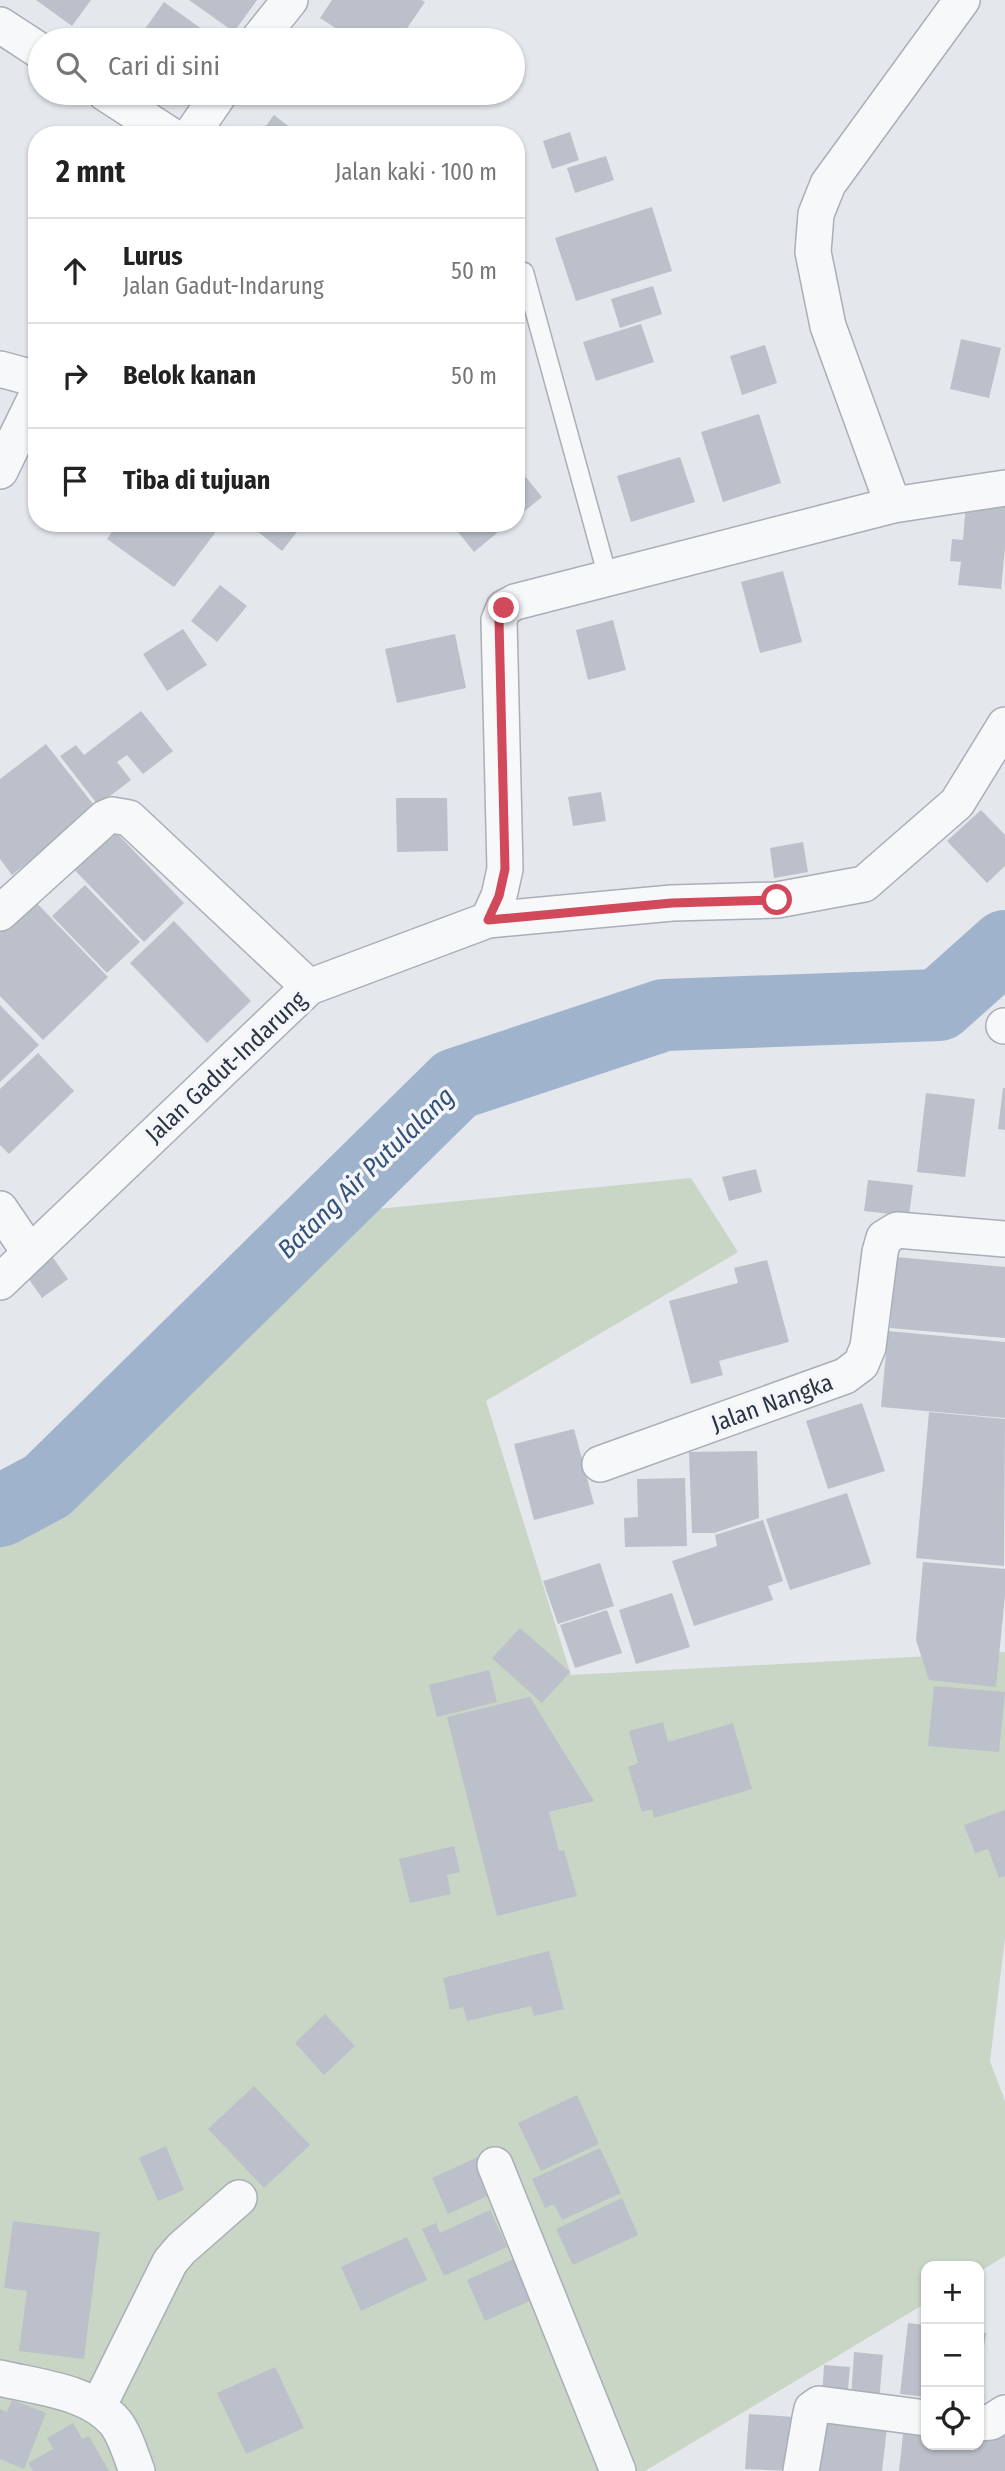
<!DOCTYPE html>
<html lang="id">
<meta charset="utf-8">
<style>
:root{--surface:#fff;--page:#f2f2f2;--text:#222;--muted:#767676;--line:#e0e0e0}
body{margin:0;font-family:"Fira Sans Condensed",sans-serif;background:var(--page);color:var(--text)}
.controls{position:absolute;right:21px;bottom:21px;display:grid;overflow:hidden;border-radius:14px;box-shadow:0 2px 5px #0004}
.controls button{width:63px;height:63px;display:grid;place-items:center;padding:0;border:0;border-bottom:2px solid var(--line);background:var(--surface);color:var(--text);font:35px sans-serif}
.stop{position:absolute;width:21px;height:21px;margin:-16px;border:5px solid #d1495b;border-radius:50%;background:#fff}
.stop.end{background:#d1495b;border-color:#fff;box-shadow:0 2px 7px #0008}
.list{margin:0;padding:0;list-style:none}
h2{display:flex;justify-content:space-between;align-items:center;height:91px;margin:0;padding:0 28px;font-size:30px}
h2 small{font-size:23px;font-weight:400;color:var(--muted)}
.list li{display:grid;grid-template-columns:46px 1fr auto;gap:21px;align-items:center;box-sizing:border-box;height:105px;padding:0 28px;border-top:2px solid var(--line)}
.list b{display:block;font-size:26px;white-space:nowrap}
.list p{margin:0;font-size:23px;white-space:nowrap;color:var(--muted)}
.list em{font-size:23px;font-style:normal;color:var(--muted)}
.icon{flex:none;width:38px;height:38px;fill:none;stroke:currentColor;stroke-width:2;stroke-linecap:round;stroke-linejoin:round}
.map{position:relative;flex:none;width:1005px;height:2471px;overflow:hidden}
.search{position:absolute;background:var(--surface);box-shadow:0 2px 5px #0004;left:28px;top:28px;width:497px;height:77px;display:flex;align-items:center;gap:18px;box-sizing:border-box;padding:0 24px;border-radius:38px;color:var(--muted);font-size:26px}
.panel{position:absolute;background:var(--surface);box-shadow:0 2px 5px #0004;left:28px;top:126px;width:497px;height:406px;border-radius:28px}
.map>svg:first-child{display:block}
.green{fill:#c9d6c5}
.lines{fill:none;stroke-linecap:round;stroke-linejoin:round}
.river{stroke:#9fb4cc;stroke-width:72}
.building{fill:#bbc0ca}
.service-casing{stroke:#a9aeb7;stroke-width:21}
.minor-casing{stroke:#a9aeb7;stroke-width:38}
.service{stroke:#f7f8fa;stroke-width:18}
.minor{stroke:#f7f8fa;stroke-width:35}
.route{stroke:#d1495b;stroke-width:9}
.labels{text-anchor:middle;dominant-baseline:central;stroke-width:7;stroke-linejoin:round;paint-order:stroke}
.street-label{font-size:24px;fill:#2b3445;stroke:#f4f6f9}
.water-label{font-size:26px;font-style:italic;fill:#34527a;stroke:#f4f6f9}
</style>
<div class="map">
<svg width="1005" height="2471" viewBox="0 0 1005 2471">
<rect width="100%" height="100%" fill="#e4e7ec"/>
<path class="green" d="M691 1178 738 1252 486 1401 571 1675 1005 1652V1938L990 2061 1005 2101V2256L979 2272V2266H926V2303L645 2471H0V1504L378 1209Z"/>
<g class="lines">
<path class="river" d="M0 1511 47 1486 456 1084 664 1015 939 1005 1005 946"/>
</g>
<path class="building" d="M36 0H91L72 26Z
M189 0H257L234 32Z
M332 0H421L425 2 399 40H354L320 18Z
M164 2 217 40H137Z
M274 115 300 135H259Z
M570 132 579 160 552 169 543 141Z
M606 156 614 180 575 193 567 168Z
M652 207 672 271 576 301 555 238Z
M653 286 662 314 620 328 611 299Z
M641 324 654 362 596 381 583 342Z
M961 339 1001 348 989 398 950 389Z
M765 345 777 383 742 395 730 356Z
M759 414 781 483 723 502 701 432Z
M680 457 695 502 631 522 617 476Z
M516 465 542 497 516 518Z
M966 503 1005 507V548L1001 589 958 585 961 562 950 561 952 539 963 540Z
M118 523H201L215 533 174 587 107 539Z
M255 523H304L282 551 252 527Z
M451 523H509L474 552Z
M783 571 802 642 760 653 741 582Z
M220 585 247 606 217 642 191 621Z
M613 620 626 670 588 680 576 630Z
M183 629 207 665 167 691 143 654Z
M455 634 466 688 397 703 385 649Z
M141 711 173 751 143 774 127 755 117 762 131 780 98 805 60 756 76 745 84 755Z
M46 744 97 809 12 875 0 859V779Z
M601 792 606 821 573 826 568 797Z
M396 798H447L448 851 397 852Z
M981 810 1005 835V866L987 883 947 841Z
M107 823 184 903 144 942 66 861Z
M803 842 808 872 774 878 770 848Z
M85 885 140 942 107 973 52 916Z
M29 895 108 977 43 1040 0 996V922Z
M174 921 251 1001 207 1043 130 963Z
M0 1005 39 1045 0 1082Z
M38 1053 74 1091 9 1154 0 1145V1089Z
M1003 1088H1005V1130L998 1129Z
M926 1093 975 1099 965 1177 917 1172Z
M756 1169 762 1192 729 1201 722 1177Z
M868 1180 913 1185 909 1216 864 1211Z
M47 1249 68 1279 42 1298 21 1268Z
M896 1257 1005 1267V1338L890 1328Z
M767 1260 789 1342 719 1361 723 1375 691 1384 669 1301 738 1283 734 1268Z
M888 1331 1005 1342V1418L881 1407Z
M862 1403 885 1471 828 1489 806 1421Z
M929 1412 1005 1419 1004 1566 916 1558Z
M574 1429 594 1504 534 1520 514 1444Z
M757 1451 759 1518 714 1533H692L689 1452Z
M685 1478 687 1546 625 1547 624 1518 638 1517 637 1479Z
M847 1493 871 1564 790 1590 766 1519Z
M763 1520 783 1581 768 1586 773 1600 694 1626 672 1561 717 1546 715 1535Z
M923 1562 1005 1569V1595L996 1687 929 1680 916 1640Z
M600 1563 614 1606 558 1624 543 1581Z
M672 1593 690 1647 636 1664 619 1610Z
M607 1610 622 1653 575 1668 560 1625Z
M520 1628 570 1672 542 1703 492 1658Z
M489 1670 497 1702 437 1717 429 1685Z
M934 1686 1005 1692 999 1752 928 1746Z
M530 1697 594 1801 549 1812 559 1851 564 1850 577 1896 497 1916 447 1717Z
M663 1722 668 1742 733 1723 752 1789 654 1818 652 1809 642 1812 628 1767 638 1763 629 1731Z
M1005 1810V1876L999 1878 988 1849 975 1853 964 1825Z
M454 1846 460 1872 447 1875 451 1894 410 1903 399 1859Z
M549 1951 564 2009 534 2016 531 2006 467 2021 463 2007 450 2010 443 1978Z
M325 2014 355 2046 324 2075 295 2043Z
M254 2086 310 2145 264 2188 208 2129Z
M577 2095 599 2144 541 2171 518 2123Z
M166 2146 184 2190 158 2201 139 2158Z
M600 2148 621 2193 562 2220 554 2204 545 2208 532 2179Z
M480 2156 496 2192 448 2214 432 2178Z
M622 2198 638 2235 573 2265 556 2229Z
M490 2210 507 2247 444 2276 422 2229 436 2223 440 2233Z
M13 2221 100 2232 84 2359 19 2351 27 2291 4 2288Z
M407 2237 427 2280 361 2311 341 2267Z
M524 2254 543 2295 485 2321 467 2280Z
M908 2323 926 2325V2397L900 2394Z
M979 2332 986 2333 980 2374H979Z
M854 2352 883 2355 879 2402 851 2399Z
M824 2365 850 2367 847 2400 822 2398Z
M275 2367 304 2428 246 2454 217 2393Z
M12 2400 46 2413 24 2469 0 2459V2409L7 2412Z
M825 2412 888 2419 882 2471H817Z
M749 2414 794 2417 790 2471 745 2469Z
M73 2423 82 2439 89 2436 109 2471H33L28 2463 53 2449 47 2438Z
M904 2425 926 2427V2445H979V2431L1005 2434V2471H899Z"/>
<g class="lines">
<g class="service-casing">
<path id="service" d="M524 272 608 578"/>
</g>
<g class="minor-casing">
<path id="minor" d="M0 25 40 51
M258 40 290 0
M105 93 170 135
M191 135 220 93
M0 369 37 379
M0 471 37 395
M893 505 828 326 813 252 816 214 828 184 962 0
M0 913 105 818 112 815 129 818 309 987
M488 920 499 896 505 869 499 620 504 608 515 602 893 505 1005 488
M1004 1026H1005
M0 1209 30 1253
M0 1282 309 987 488 920 672 903 777 900 864 884 957 803 1005 725
M600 1464 845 1376 861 1364 868 1347 880 1252 884 1238 897 1230 1005 1239
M495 2165 618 2471
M0 2378C37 2387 89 2391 115 2422 125 2434 131 2456 137 2471
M99 2405 170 2262 181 2249 239 2198
M979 2423 991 2422 1005 2413
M801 2471 810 2418 812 2409 819 2404 926 2418"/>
</g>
<use href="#service" class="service"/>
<use href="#minor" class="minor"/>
</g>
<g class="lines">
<path class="route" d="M504 608 499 620 505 869 499 896 488 920 672 903 777 900"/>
</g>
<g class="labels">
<g class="street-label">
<text transform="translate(226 1067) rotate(-43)">Jalan Gadut-Indarung</text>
<text transform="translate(772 1403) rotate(-20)">Jalan Nangka</text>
</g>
<g class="water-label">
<text transform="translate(366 1173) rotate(-44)">Batang Air Putulalang</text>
</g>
</g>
</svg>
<div class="controls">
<button>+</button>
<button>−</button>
<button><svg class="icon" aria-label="locate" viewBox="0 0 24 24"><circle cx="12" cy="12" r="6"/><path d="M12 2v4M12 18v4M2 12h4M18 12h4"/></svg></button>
</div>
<div class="stop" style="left:777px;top:900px"></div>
<div class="stop end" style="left:504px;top:608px"></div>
<div class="search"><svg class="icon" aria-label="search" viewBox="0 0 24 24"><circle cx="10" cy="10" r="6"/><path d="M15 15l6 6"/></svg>Cari di sini</div>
<section class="panel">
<h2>2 mnt<small>Jalan kaki · 100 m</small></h2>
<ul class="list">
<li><svg class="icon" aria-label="ahead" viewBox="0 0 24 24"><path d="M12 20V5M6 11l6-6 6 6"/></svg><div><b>Lurus</b><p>Jalan Gadut-Indarung</p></div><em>50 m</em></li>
<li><svg class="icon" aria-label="right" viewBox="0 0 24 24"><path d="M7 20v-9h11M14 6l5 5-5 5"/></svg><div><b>Belok kanan</b></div><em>50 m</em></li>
<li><svg class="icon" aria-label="arrive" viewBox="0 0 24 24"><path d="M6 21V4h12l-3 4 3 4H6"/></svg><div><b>Tiba di tujuan</b></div></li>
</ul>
</section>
</div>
